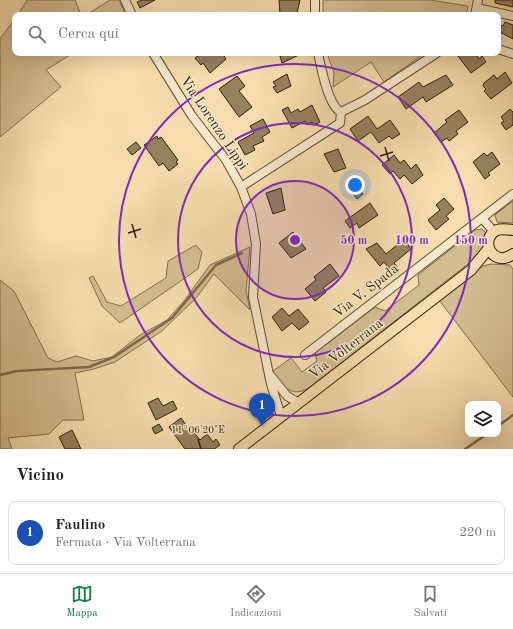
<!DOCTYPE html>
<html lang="it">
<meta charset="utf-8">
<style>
:root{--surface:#fff;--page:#f2f2f2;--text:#202124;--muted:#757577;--line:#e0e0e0;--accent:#0b8043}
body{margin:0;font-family:"Old Standard TT",serif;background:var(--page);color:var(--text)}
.controls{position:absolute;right:12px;bottom:12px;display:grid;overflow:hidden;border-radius:8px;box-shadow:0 4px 16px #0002}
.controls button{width:36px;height:36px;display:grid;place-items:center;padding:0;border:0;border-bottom:1px solid var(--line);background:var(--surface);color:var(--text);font:20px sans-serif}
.you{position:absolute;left:355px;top:185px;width:14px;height:14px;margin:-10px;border:3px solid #fff;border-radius:50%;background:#1a73e8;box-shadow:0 0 0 6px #1a73e833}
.badge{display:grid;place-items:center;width:26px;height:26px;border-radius:50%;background:var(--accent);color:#fff;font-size:13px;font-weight:700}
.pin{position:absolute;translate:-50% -33px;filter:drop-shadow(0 1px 2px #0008)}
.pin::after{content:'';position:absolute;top:21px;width:14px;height:12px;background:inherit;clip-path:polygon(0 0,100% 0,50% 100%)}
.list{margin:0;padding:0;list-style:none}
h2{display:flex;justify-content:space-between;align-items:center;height:52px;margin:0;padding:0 16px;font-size:17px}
h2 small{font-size:13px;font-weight:400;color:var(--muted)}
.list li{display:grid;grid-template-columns:26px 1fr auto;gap:12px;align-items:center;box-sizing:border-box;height:64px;margin:0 8px 8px;padding:0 8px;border:1px solid var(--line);border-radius:8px}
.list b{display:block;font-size:15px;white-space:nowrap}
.list p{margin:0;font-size:13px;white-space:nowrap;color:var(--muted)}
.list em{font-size:13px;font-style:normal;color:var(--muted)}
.icon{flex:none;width:22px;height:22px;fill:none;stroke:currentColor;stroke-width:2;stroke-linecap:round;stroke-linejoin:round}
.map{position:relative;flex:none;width:513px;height:449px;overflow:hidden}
.search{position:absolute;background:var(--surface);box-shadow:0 4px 16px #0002;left:12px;right:12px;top:12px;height:44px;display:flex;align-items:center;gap:10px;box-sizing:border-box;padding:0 14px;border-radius:8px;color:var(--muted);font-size:15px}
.sheet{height:124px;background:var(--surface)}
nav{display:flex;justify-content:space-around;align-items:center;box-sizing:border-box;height:56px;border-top:1px solid var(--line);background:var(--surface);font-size:11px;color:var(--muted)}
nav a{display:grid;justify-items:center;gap:2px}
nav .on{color:var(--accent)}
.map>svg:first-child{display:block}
.green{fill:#d4bc91;stroke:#826d4b}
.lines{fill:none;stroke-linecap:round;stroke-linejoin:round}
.stream{stroke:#7f6948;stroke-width:2.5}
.building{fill:#97815d;stroke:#301e05}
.minor-casing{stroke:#624e2f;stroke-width:10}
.major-casing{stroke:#301e05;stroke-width:12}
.minor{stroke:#f9e8ca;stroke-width:8}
.major{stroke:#f6dcae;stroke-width:10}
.ticks{fill:none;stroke:#301e05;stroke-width:1.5}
.ring{fill:none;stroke:#7b2cbf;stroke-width:2}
.labels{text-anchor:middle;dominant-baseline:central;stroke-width:3;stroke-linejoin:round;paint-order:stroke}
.street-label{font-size:14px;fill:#301e05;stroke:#f9e8ca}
.ticks-label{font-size:10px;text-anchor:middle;fill:#301e05;stroke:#f9e8ca;stroke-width:3;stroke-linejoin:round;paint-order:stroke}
.centre{fill:#7b2cbf;stroke:#f9e8ca;stroke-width:2}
.ring-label{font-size:12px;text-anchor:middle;font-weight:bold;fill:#7b2cbf;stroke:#f9e8ca;stroke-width:3;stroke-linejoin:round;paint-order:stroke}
</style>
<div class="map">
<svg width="513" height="449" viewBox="0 0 513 449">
<rect width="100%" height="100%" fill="#f6dcae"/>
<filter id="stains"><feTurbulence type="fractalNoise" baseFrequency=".005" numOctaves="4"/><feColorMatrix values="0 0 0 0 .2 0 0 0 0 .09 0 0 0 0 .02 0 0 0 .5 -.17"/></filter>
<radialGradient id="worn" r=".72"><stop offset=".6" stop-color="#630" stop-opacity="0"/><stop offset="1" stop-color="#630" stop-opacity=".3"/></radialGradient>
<path class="green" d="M27 0H75L81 15H18Z
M110 0H119L126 15H86Z
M323 0H430L468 6 466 15H323Z
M15 19V53H73L46 70 61 87 0 137V39Z
M327 53H425L384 82 371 62 333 87 334 73Z
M513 201V223L497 222 495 215Z
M482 229 486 233 483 240V250L473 260 309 388C292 398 281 387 273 371L291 358 302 372 317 361 315 353 375 307 385 311 419 285 418 275 475 230Z
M196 245 202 252 198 269 120 323 102 306 89 278 93 276 107 302 121 306 166 278 168 261Z
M250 247 246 290 250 310 214 274 196 298 162 331 115 362 94 369 75 373 84 420H63L49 434 8 438 12 449H0V280L14 291 48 358 57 362 76 356 93 361 112 357 140 335 167 320 184 301 210 265Z
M491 264 510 265 513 269V397L439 300 483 266Z"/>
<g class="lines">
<path class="stream" d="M0 375 17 371 89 367 114 357 172 318 216 265 242 253
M498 426 513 415
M465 449 487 434"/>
</g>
<path class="building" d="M142 0H155L140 8 137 2Z
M279 0H300L297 13 280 14Z
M495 0H513V7L495 3Z
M505 22 513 25V39L498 31 500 25 503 26Z
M207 53H222L226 59 210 73 203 63 201 65 195 58 201 54 203 56Z
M279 53H303L282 63Z
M462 53H475L479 59 482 56 486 62 471 73 458 56Z
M505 72 512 83 491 99 484 91 486 89 483 86 484 83 494 75 497 79Z
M287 74 291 86 277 93 273 87 276 86 273 82Z
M446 75 453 85 426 102 423 97 406 109 398 97 419 82 423 87Z
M237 76 245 86 239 91 252 107 239 117 219 89Z
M312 105 320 122 314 125 312 122 307 125 305 121 292 128 282 110 288 107 291 113 298 109 300 112Z
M510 109 513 112V125L506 130 501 123 504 121 501 117Z
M459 110 468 122 456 131 458 134 449 141 447 138 441 142 434 133 447 122 445 120Z
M368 116 377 129 390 120 400 134 392 139 389 136 379 143 371 132 358 141 350 129Z
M263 119 270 132 262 137 264 141 253 146 255 150 245 155 238 142 254 133 250 126Z
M157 136 158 139 161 137 178 160 176 162 178 164 169 171 163 163 159 166 144 145Z
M136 142 141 148 132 155 127 149Z
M338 149 346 168 334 172 324 154Z
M492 152 500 164 488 173 490 175 485 179 473 162 484 153 487 156Z
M394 155 400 163 404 160 411 169 416 164 423 175 412 184 404 175 400 179 393 171 390 174 382 165Z
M357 187 363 194 357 199 351 191Z
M281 188 285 210 273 214 266 193Z
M444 198 454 209 446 216 449 219 436 230 428 220 440 210 436 205Z
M370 203 378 215 359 228 357 223 350 228 345 221Z
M293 232 306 249 291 258 279 243Z
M404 239 411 249 394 263 400 271 394 275 384 262 380 266 366 249 377 243 386 254Z
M330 264 339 276 323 288 326 292 315 301 305 289 316 280 314 277Z
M282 308 289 316 298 309 309 322 299 330 292 323 282 331 272 317Z
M158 398 163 406 173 401 177 409 156 420 148 403Z
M181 418 191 432 193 431 200 440 207 434 213 442 216 439 220 445 214 449H185L169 427Z
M159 424 163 430 155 434 152 428Z
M72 430 74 434 81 449H65L59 437Z"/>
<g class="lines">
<g class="minor-casing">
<path id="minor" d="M125 0 132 15
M477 8 513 16
M315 15V0
M475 15 478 0
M498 49 513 54
M153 53 192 116 226 160 241 187 251 214 256 244 253 297 271 384 281 416
M318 53C321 67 328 106 341 112L365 100 437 53
M241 187 340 123 341 112
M482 218 494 232
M305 355 513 194
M271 376 287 396 299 403"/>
</g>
<g class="major-casing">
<path id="major" d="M513 230C508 230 502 228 497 230 478 239 493 269 513 254
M239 449 471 270 489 248"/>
</g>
<use href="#minor" class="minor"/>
<use href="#major" class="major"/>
</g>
<path class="ticks" d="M385 147 389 161M380 156 393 152M132 224 136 238M128 233 141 229M198 439 201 449"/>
<circle cx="295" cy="240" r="59" fill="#7b2cbf" fill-opacity=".12"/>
<g class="ring">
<circle cx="295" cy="240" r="59"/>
<circle cx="295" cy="240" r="117"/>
<circle cx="295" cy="240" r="176"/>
</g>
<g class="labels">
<g class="street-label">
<text transform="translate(214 123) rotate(56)">Via Lorenzo Lippi</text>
<text transform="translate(366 291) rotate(-38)">Via V. Spada</text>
<text transform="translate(346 349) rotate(-38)">Via Volterrana</text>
</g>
</g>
<g class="ticks-label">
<text x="198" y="433">11°06'20"E</text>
</g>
<circle cx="295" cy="240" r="6" class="centre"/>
<g class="ring-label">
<text x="354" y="244">50 m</text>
<text x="412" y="244">100 m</text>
<text x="471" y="244">150 m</text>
</g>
<rect width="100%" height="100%" filter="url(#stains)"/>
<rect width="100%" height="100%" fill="url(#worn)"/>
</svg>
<div class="controls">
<button><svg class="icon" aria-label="layers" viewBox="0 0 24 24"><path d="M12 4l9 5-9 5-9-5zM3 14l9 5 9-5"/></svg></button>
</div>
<div class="you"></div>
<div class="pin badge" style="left:262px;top:426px;background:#1a4fb4">1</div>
<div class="search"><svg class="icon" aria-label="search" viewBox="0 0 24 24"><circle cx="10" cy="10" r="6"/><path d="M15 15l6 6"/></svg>Cerca qui</div>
</div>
<section class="sheet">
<h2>Vicino<small></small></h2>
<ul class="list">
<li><span class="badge" style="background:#1a4fb4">1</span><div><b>Faulino</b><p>Fermata · Via Volterrana</p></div><em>220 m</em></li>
</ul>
</section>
<nav>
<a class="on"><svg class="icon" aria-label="map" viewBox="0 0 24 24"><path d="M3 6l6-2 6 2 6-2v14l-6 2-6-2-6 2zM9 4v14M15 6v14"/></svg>Mappa</a>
<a><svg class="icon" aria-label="directions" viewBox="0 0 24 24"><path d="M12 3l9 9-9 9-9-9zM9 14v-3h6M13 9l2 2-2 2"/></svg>Indicazioni</a>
<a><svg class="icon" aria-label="saved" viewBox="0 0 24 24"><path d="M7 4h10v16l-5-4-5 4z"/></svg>Salvati</a>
</nav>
